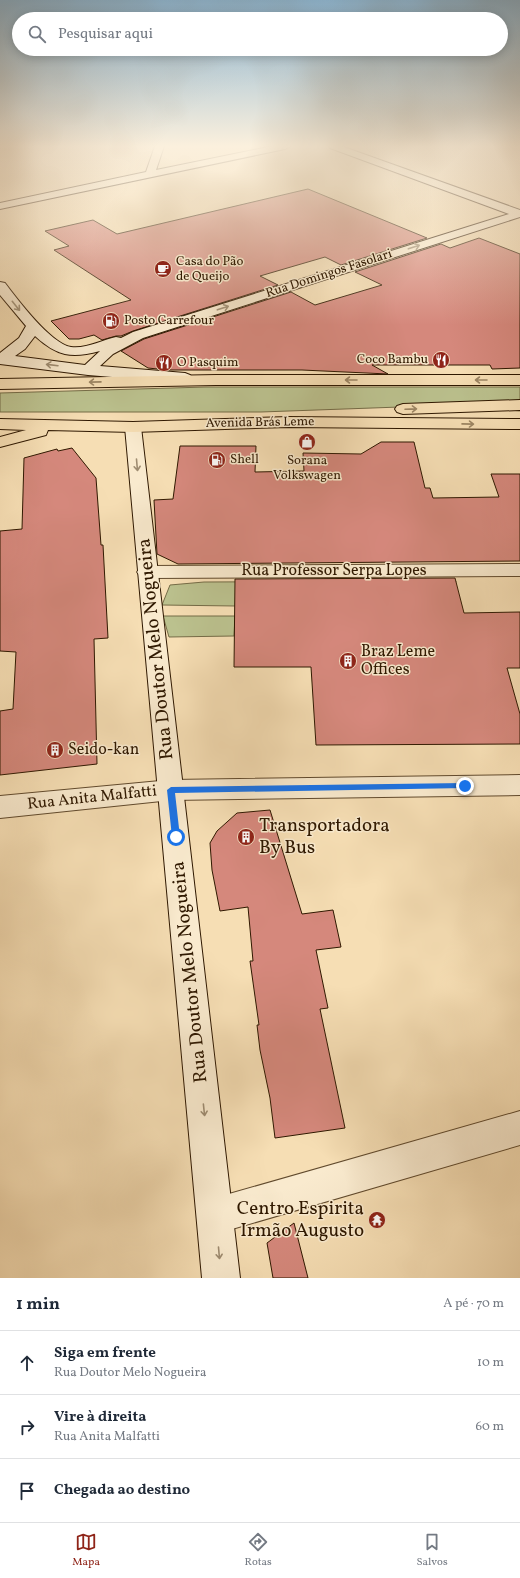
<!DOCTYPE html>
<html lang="pt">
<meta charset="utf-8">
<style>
:root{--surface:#fff;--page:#f6f6f7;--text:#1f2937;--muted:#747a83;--line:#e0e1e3;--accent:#8f2418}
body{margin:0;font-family:Vollkorn,serif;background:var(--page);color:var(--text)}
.stop{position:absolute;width:12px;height:12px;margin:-9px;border:3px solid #1a73e8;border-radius:50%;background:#fff}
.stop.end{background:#1a73e8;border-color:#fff;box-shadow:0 1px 4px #0008}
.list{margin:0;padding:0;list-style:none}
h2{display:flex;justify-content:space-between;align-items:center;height:52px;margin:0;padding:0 16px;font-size:17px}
h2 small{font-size:13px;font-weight:400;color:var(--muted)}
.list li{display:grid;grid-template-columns:26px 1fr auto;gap:12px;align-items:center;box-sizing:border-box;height:64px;padding:0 16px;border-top:1px solid var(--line)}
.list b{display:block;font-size:15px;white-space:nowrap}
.list p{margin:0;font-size:13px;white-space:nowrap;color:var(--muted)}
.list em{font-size:13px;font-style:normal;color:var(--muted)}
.icon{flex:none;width:22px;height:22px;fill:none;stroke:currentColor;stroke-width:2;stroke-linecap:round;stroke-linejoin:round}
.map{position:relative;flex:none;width:520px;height:1278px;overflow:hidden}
.search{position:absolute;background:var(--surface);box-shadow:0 2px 10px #0003;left:12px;right:12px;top:12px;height:44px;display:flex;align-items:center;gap:10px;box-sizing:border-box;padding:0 14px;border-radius:22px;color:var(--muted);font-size:15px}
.sheet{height:244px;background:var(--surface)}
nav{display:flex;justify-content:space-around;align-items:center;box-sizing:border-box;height:56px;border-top:1px solid var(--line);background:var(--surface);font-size:11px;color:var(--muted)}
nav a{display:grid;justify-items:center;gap:2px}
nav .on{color:var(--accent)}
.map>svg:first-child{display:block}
.green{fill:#bbc18e;stroke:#756c47}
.building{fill:#d5887c;stroke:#2f1800}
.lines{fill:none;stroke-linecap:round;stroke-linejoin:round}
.street-casing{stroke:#614a2d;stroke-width:2}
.secondary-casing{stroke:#2f1800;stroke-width:2}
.primary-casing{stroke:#2f1800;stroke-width:2}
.street{fill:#f9eace;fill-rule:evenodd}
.secondary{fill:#f9eace;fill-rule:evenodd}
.primary{fill:#f6deb4;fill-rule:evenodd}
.oneway{stroke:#9e8c71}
.oneway2{stroke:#9c8563}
.route{fill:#1a73e8}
.labels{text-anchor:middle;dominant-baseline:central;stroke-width:3;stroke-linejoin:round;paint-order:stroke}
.far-poi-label{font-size:13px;fill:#2f1800;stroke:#f9eace;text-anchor:start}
.far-street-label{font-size:13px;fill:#2f1800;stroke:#f9eace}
.street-label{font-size:16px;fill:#2f1800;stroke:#f9eace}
.poi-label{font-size:16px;fill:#2f1800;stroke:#f9eace;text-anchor:start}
.near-street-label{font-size:19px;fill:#2f1800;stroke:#f9eace}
.near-poi-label{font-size:19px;fill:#2f1800;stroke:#f9eace;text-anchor:start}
</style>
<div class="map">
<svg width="520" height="1278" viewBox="0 0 520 1278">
<rect width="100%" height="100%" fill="#f6deb4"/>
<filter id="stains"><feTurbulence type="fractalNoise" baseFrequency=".005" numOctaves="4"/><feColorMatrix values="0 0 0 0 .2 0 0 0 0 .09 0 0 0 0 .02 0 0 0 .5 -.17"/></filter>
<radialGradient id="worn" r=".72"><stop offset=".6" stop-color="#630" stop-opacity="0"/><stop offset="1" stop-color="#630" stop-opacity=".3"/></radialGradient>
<path class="green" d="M206 387H520V411L490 408 483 404 261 412H0V393Z
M456 581 455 585 235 606 162 605 170 585 204 582Z
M163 616H235L234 636 169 637Z"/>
<path class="building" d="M308 189 427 238 341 265 325 257 260 276 278 285 133 331 121 336H116L102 340 94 335 79 339H69L51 321 131 300 54 250 69 246 45 231 93 220 117 234Z
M479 238 520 254V368L492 369 490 365H372L388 374 302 370H167L148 368 121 351 144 339 291 292 315 305 382 285 355 272 441 244 450 248Z
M381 442H414L425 488H430L433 498 499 497 491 474H520V561L178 564 157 554 154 500 173 499 180 446H256L255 472 304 471 303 453 361 454Z
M72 448 96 478 101 545H103L108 638 94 639 97 764 0 775V711L13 709 16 652 0 651V531L22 529 24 458 57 449 58 451Z
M455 578 464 613 520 612V668H507L520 714V744L316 745 311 667H234L235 579Z
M270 810 302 914 333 910 341 947 316 950 328 1008 320 1009 345 1128 275 1138 270 1098 260 1050 257 1025H259L250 961H253L248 907 220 911 212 870 210 843 217 831 237 813Z
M294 1223 308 1278H273L267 1243Z"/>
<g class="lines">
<g class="street-casing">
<path id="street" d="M520 564V576L147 578 140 576 137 572 140 568 147 566Z
M520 775V795L171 800 0 818V796L171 780Z
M520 1111V1145L215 1234 202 1229 197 1216 202 1203 215 1198Z"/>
</g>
<g class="secondary-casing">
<path id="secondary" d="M155 146H164L156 170 273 146H290L285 149 0 209V203L146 172Z
M329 146H341L520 210V217L143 338 113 354 100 366 185 373 190 375 193 378 190 381 185 383 88 375 0 364V353L19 338 26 326 0 295V282L5 283C17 299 51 344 71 347 86 349 102 340 116 337L121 338 133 332 509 214 330 148ZM35 336C57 356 71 359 100 351L85 365 15 356 25 349Z
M133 422 139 423 141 427 240 1278H202L125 427 127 423Z"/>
</g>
<g class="primary-casing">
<path id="primary" d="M216 375H520V385H216L0 389V379Z
M520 400V410L403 414 397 412 395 409 397 406 403 404Z
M289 417 520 419V429L289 427 133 432 48 430 46 435 0 447V437L26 430 0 429V419L133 422Z"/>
</g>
<use href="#street" class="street"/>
<use href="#secondary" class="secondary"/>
<use href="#primary" class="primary"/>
</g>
<defs><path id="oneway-shaft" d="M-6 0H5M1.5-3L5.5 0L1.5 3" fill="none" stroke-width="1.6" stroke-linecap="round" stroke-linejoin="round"/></defs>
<g class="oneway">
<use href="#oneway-shaft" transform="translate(414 247) rotate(-18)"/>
<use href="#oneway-shaft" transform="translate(16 306) rotate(51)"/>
<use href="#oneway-shaft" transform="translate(223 308) rotate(-18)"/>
<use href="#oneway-shaft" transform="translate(52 365) rotate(-173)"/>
<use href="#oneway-shaft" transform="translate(137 465) rotate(85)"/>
<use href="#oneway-shaft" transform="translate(204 1110) rotate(84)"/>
<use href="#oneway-shaft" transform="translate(219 1253) rotate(85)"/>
</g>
<g class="oneway2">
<use href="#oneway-shaft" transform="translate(351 380) rotate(180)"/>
<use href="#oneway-shaft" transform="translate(481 380) rotate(180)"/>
<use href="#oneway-shaft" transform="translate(95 382) rotate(179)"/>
<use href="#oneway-shaft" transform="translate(411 409) rotate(-2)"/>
<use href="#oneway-shaft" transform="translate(468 424) rotate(1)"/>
</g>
<linearGradient id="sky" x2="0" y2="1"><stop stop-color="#8bb6d4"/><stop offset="0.45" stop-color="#fbf0dd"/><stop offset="1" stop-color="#fbf0dd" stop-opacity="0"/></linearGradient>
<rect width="520" height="325" fill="url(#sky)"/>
<path class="route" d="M465 783 469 786 465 788 175 793 180 837 176 840 172 837 167 790 171 787Z"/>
<defs>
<g id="cafe-disc" transform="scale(0.9)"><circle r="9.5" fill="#8f2418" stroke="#f9eace"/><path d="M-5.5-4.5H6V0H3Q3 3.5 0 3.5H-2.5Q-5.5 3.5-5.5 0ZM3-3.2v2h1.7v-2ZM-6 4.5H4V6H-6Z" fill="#fff"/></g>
<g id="fuel-disc" transform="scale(0.9)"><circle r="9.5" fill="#8f2418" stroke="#f9eace"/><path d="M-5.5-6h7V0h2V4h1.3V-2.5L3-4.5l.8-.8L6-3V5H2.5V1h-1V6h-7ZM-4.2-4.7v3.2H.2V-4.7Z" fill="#fff"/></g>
<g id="restaurant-disc" transform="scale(0.9)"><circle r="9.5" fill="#8f2418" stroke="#f9eace"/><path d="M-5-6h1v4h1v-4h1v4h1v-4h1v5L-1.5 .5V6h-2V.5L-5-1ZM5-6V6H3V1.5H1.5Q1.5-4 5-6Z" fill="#fff"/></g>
<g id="shop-disc" transform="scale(0.9)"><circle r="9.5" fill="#8f2418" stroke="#f9eace"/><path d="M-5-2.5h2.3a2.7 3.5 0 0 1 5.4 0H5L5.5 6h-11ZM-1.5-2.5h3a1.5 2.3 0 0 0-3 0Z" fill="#fff"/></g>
<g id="building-disc" transform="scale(0.9)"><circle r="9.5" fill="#8f2418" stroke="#f9eace"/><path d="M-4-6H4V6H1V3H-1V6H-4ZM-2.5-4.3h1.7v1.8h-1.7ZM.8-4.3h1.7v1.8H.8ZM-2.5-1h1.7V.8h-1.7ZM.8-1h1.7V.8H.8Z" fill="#fff"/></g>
<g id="temple-disc" transform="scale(0.9)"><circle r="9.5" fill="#8f2418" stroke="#f9eace"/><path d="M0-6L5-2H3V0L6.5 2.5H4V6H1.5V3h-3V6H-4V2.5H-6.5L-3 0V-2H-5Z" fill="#fff"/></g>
</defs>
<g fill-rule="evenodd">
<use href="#cafe-disc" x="163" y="269"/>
<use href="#fuel-disc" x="111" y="321"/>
<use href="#restaurant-disc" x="441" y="360"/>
<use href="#restaurant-disc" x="164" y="363"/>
<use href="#shop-disc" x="307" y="442"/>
<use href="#fuel-disc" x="217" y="460"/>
<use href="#building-disc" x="348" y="661"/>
<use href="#building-disc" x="55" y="750"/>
<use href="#building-disc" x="246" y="837"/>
<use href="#temple-disc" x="377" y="1220"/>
</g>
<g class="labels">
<g class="far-poi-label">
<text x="176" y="262">Casa do Pão<tspan x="176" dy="15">de Queijo</tspan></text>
<text x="124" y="321">Posto Carrefour</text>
<text x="428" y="360" text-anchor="end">Coco Bambu</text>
<text x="177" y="363">O Pasquim</text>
<text x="230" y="460">Shell</text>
<text x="307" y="461" text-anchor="middle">Sorana<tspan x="307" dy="15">Volkswagen</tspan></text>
</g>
<g class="far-street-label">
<text transform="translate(329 274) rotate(-18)">Rua Domingos Fasolari</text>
<text transform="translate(260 423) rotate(-1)">Avenida Brás Leme</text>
</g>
<g class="street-label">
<text x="334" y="571">Rua Professor Serpa Lopes</text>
<text transform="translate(92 798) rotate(-6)">Rua Anita Malfatti</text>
</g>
<g class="poi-label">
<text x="361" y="652">Braz Leme<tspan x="361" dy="18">Offices</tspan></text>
<text x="68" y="750">Seido-kan</text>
</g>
<g class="near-street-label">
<text transform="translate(156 649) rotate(-96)">Rua Doutor Melo Nogueira</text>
<text transform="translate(190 972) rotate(-96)">Rua Doutor Melo Nogueira</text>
</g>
<g class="near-poi-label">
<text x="259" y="826">Transportadora<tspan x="259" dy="22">By Bus</tspan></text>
<text x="364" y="1209" text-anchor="end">Centro Espirita<tspan x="364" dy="22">Irmão Augusto</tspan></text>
</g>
</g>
<rect width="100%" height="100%" filter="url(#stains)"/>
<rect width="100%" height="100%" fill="url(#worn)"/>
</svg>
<div class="stop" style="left:176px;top:837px"></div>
<div class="stop end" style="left:465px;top:786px"></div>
<div class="search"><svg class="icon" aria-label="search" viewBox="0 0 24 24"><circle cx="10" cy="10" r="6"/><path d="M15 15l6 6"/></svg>Pesquisar aqui</div>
</div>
<section class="sheet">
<h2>1 min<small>A pé · 70 m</small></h2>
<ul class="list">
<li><svg class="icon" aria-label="ahead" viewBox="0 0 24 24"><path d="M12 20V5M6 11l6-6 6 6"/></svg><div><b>Siga em frente</b><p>Rua Doutor Melo Nogueira</p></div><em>10 m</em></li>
<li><svg class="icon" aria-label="right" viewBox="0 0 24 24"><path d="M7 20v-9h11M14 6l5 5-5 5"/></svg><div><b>Vire à direita</b><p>Rua Anita Malfatti</p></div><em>60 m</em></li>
<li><svg class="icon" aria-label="arrive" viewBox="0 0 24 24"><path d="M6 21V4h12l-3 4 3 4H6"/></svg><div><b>Chegada ao destino</b></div></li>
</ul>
</section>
<nav>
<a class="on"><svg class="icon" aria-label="map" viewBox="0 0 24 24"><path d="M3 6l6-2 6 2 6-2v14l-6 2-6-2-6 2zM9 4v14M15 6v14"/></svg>Mapa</a>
<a><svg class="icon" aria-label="directions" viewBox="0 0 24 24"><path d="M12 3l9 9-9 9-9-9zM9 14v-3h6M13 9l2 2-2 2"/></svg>Rotas</a>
<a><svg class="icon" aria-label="saved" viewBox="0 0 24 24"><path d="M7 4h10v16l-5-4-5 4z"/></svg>Salvos</a>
</nav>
